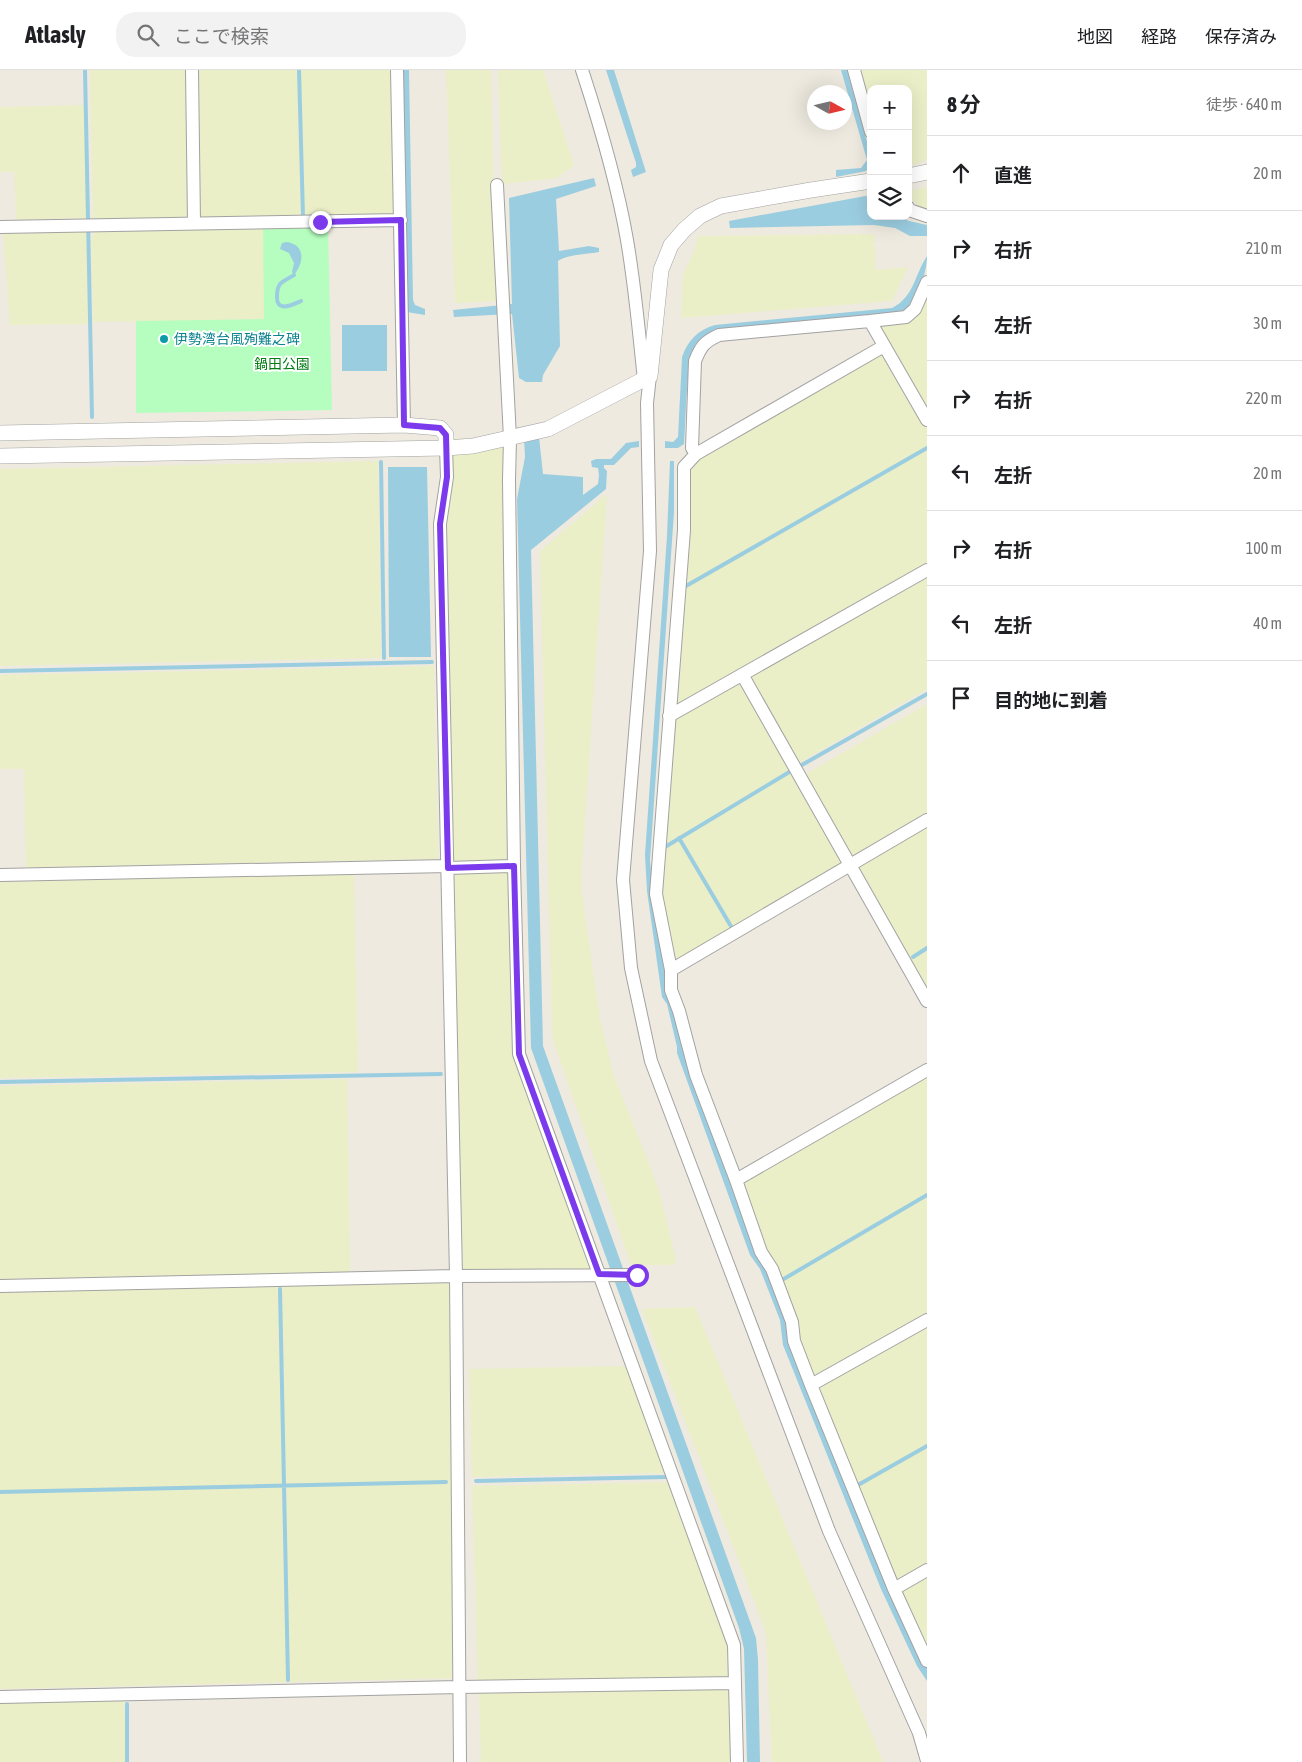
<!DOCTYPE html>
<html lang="ja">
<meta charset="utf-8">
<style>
:root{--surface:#fff;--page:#f2f2f2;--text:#202124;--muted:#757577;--line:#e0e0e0}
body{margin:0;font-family:"Asap Condensed","Noto Sans JP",sans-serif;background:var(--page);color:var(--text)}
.controls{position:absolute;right:15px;top:15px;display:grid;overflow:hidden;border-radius:10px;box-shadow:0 5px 20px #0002}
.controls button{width:45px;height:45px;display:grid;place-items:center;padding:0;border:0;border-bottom:1px solid var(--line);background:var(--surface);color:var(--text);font:25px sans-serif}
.compass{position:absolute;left:807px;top:15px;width:45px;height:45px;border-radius:50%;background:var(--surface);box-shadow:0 5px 20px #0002;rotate:98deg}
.stop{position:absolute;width:15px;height:15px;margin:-11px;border:4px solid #7c3aed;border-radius:50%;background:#fff}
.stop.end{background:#7c3aed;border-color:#fff;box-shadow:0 1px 5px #0008}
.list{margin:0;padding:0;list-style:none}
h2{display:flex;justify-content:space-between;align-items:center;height:65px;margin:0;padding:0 20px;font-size:21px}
h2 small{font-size:16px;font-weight:400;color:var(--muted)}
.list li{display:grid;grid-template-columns:32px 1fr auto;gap:15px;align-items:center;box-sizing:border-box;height:75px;padding:0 20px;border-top:1px solid var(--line)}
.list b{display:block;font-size:19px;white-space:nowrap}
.list em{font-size:16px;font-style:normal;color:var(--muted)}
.icon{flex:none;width:28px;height:28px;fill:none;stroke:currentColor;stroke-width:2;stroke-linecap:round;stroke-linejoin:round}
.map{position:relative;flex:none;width:927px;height:1692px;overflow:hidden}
header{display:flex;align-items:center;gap:30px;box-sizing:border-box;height:70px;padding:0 25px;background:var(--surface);border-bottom:1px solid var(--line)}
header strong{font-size:24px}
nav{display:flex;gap:28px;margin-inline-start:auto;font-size:18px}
.search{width:350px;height:45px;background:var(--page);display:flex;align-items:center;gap:12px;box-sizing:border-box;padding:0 18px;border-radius:20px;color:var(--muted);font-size:19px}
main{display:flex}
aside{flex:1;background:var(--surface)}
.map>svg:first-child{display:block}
.farmland{fill:#eaefc8}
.park{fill:#b6febf}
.water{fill:#9bcde0}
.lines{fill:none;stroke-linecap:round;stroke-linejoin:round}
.stream{stroke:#9bcde0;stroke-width:4}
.minor-casing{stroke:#a2a2a2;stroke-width:14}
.tertiary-casing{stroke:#a2a2a2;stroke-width:16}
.minor{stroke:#fff;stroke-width:12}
.tertiary{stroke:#fff;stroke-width:15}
.route{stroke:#7c3aed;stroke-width:6}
.culture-dot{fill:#0f9aa8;stroke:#fff;stroke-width:2}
.labels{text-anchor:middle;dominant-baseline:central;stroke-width:4;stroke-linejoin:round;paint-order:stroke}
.culture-label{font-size:14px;fill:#0d838f;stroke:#fff;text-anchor:start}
.park-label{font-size:14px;fill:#027f13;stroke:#fff}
</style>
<header>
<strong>Atlasly</strong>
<div class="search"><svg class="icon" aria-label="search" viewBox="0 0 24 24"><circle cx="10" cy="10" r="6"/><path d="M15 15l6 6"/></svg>ここで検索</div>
<nav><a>地図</a><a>経路</a><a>保存済み</a></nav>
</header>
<main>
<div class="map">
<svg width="927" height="1692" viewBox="0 0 927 1692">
<rect width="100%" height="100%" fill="#eeeadf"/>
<path class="farmland" d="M90 0H189L190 145 187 149 93 151Z
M196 0H394L397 142 394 144 204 149 200 145Z
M446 0H491L496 231 455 233Z
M498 0H543L574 95 557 108 502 114Z
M861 0H927V90L908 96V19H871V37Z
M86 35 88 148 16 150 14 102H0V37Z
M927 117V140H923L915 133 910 124 911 121Z
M263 156 264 249 93 252 91 168 97 159Z
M88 159 90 254 10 255 3 160Z
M874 164 876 200 908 197 892 231 681 248 683 205 695 179 698 166Z
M927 223V344L879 255Z
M884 283 927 358V496L673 640 687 405 692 390Z
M456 368 509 372 514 971 592 1199 589 1202 463 1203 444 373Z
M378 391 381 588 0 596V399Z
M607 424 582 795V824L600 949 614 1006 647 1088 660 1124 676 1190 675 1194 671 1195H631L554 973 552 959 540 481Z
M927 505V619L797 694 748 605Z
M434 596 438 789 26 798 24 699H0V605Z
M741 611 843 791 842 796 677 892 671 890 660 824 673 650Z
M927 634V747L852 789 804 705Z
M927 755V923L855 797Z
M354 804 358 1002 0 1008V812Z
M927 1005V1245L819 1307 814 1306 765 1181 742 1117 744 1110Z
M347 1009 350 1202 0 1209V1016Z
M449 1213 457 1608 0 1619V1222Z
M695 1237 858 1631 883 1692H772L766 1562 642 1239Z
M927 1254V1496L898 1512 894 1511 817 1318Z
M627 1296 667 1403 472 1407 469 1299Z
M670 1412 730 1576 731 1608 478 1611 472 1416Z
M927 1505V1584L899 1521Z
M731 1618 732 1692H481L479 1622Z
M124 1630 126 1692H0V1632Z"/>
<path class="park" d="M328 155 332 340 136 343V251L264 249 263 156Z"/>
<path class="water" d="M402 0H409L413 230 415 235 425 239V245L407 242Z
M606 0H614L646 102 633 107 631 100 636 97V93Z
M841 0H847L871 86V95L866 101 836 107V100L861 98 867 90Z
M594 108 596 116 556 129 559 181 589 176 599 178V182C588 184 565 185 558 191L560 276 543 305 542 312H526L519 308 512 244 454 247 453 240 512 234 509 128Z
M871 125V146H900L909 151 927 155V166H910L895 158 874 155 730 158 729 151Z
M286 172C306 174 304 193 294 205L292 202 294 193 289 183 280 179 282 173Z
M927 186C927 203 917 234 901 243L717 259C709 263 700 267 695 275 686 291 686 352 684 374L678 378H665V371L673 372 678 367 682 287C688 270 698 260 715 255L892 238C914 227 914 206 927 186Z
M342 255H387V301H342Z
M524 367H539L543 404 583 407V425L598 414 599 405 598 398 592 397 591 391 596 389H611L626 373 639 371V377L631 378 614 395H604V398L607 401 606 419 531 480 543 976 756 1568 758 1590 760 1692H747L744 1579 739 1558 531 978 517 429 525 387Z
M670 391H674V442L650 790 653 827 668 924 685 978 684 986 733 1115 927 1597V1611L917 1596 881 1519 783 1275 780 1250 760 1199 750 1185 677 983V977L667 934 662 927 647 821 645 785 667 466Z
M388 397H427L431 587H389Z"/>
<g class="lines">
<path class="stream" d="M85 0 92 347
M299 0 303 146
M294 205C290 208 284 210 280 214 278 217 277 222 277 226 276 243 292 235 301 231
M381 392 384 588
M686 516 927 378
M0 601 432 592
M800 696 927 624
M679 768 732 858
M665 777 791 701
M913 887 927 878
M0 1012 441 1004
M782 1210 927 1125
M280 1219 288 1610
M476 1411 667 1407
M858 1415 927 1376
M0 1422 446 1412
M127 1634V1692"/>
<g class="minor-casing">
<path id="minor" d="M192 0 194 152
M397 0 404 355
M582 0C600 55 617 112 627 170 635 216 639 263 644 310
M854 0 871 62
M497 115 510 368 509 410 514 796 519 984 734 1575 737 1692
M908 137 909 140 927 146
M0 157 401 150
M927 212 915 239 906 247 870 251 927 350
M870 251 719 265C704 272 701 276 695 291L692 378 696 384 884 276
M650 306 647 333 650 481 623 810 631 898 651 991 829 1461 919 1663 927 1691
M446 378 447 407 440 454 456 1206 460 1692
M696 384 684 397V460L656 824 671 900V920L679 941 696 1005 736 1110 761 1182 772 1199 792 1252 794 1271 811 1315 894 1519 927 1591
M743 606 927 931
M669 646 927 500
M448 798 514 796
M0 805 448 796
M671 900 927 750
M736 1110 927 1000
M0 1216 456 1206 637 1205
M811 1315 927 1250
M894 1519 927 1500
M0 1627 459 1617 735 1613"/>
</g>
<g class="tertiary-casing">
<path id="tertiary" d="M908 106 927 102
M0 363 404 355 440 358 446 365V378
M0 386 446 378 473 376 548 359 650 306 661 200 671 175 684 160 700 146 721 136 811 120 871 111"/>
</g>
<use href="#minor" class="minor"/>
<use href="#tertiary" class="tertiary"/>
</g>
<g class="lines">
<path class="route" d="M320 152 401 150 404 355 440 358 446 365 447 407 440 454 448 798 514 796 519 984 599 1204 637 1205"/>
</g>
<circle class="culture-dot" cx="164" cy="269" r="5"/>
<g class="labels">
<g class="culture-label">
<text x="174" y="269">伊勢湾台風殉難之碑</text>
</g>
<g class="park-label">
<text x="282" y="294">鍋田公園</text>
</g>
</g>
</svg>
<div class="controls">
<button>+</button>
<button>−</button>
<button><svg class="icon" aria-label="layers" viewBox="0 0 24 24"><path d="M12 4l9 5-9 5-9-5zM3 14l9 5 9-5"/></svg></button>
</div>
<svg class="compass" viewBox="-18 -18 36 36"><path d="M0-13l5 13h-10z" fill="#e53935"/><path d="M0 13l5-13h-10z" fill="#757577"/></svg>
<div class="stop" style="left:637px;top:1205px"></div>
<div class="stop end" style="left:320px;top:152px"></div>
</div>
<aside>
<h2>8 分<small>徒歩 · 640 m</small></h2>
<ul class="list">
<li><svg class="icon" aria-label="ahead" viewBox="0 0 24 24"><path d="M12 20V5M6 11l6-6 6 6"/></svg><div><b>直進</b></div><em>20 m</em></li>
<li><svg class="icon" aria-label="right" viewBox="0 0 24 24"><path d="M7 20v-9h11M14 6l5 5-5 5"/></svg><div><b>右折</b></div><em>210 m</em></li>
<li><svg class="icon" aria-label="left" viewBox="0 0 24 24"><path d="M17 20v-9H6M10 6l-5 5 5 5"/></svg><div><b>左折</b></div><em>30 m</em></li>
<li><svg class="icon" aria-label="right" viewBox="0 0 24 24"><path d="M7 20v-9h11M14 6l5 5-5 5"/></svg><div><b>右折</b></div><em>220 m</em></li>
<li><svg class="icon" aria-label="left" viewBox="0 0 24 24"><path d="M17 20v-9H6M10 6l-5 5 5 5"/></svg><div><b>左折</b></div><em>20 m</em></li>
<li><svg class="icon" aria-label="right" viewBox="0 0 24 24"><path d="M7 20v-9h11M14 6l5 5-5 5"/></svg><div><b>右折</b></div><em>100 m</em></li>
<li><svg class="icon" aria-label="left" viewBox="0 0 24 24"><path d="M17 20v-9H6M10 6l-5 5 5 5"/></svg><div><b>左折</b></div><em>40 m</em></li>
<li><svg class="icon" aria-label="arrive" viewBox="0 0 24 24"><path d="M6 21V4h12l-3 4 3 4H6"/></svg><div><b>目的地に到着</b></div></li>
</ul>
</aside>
</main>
